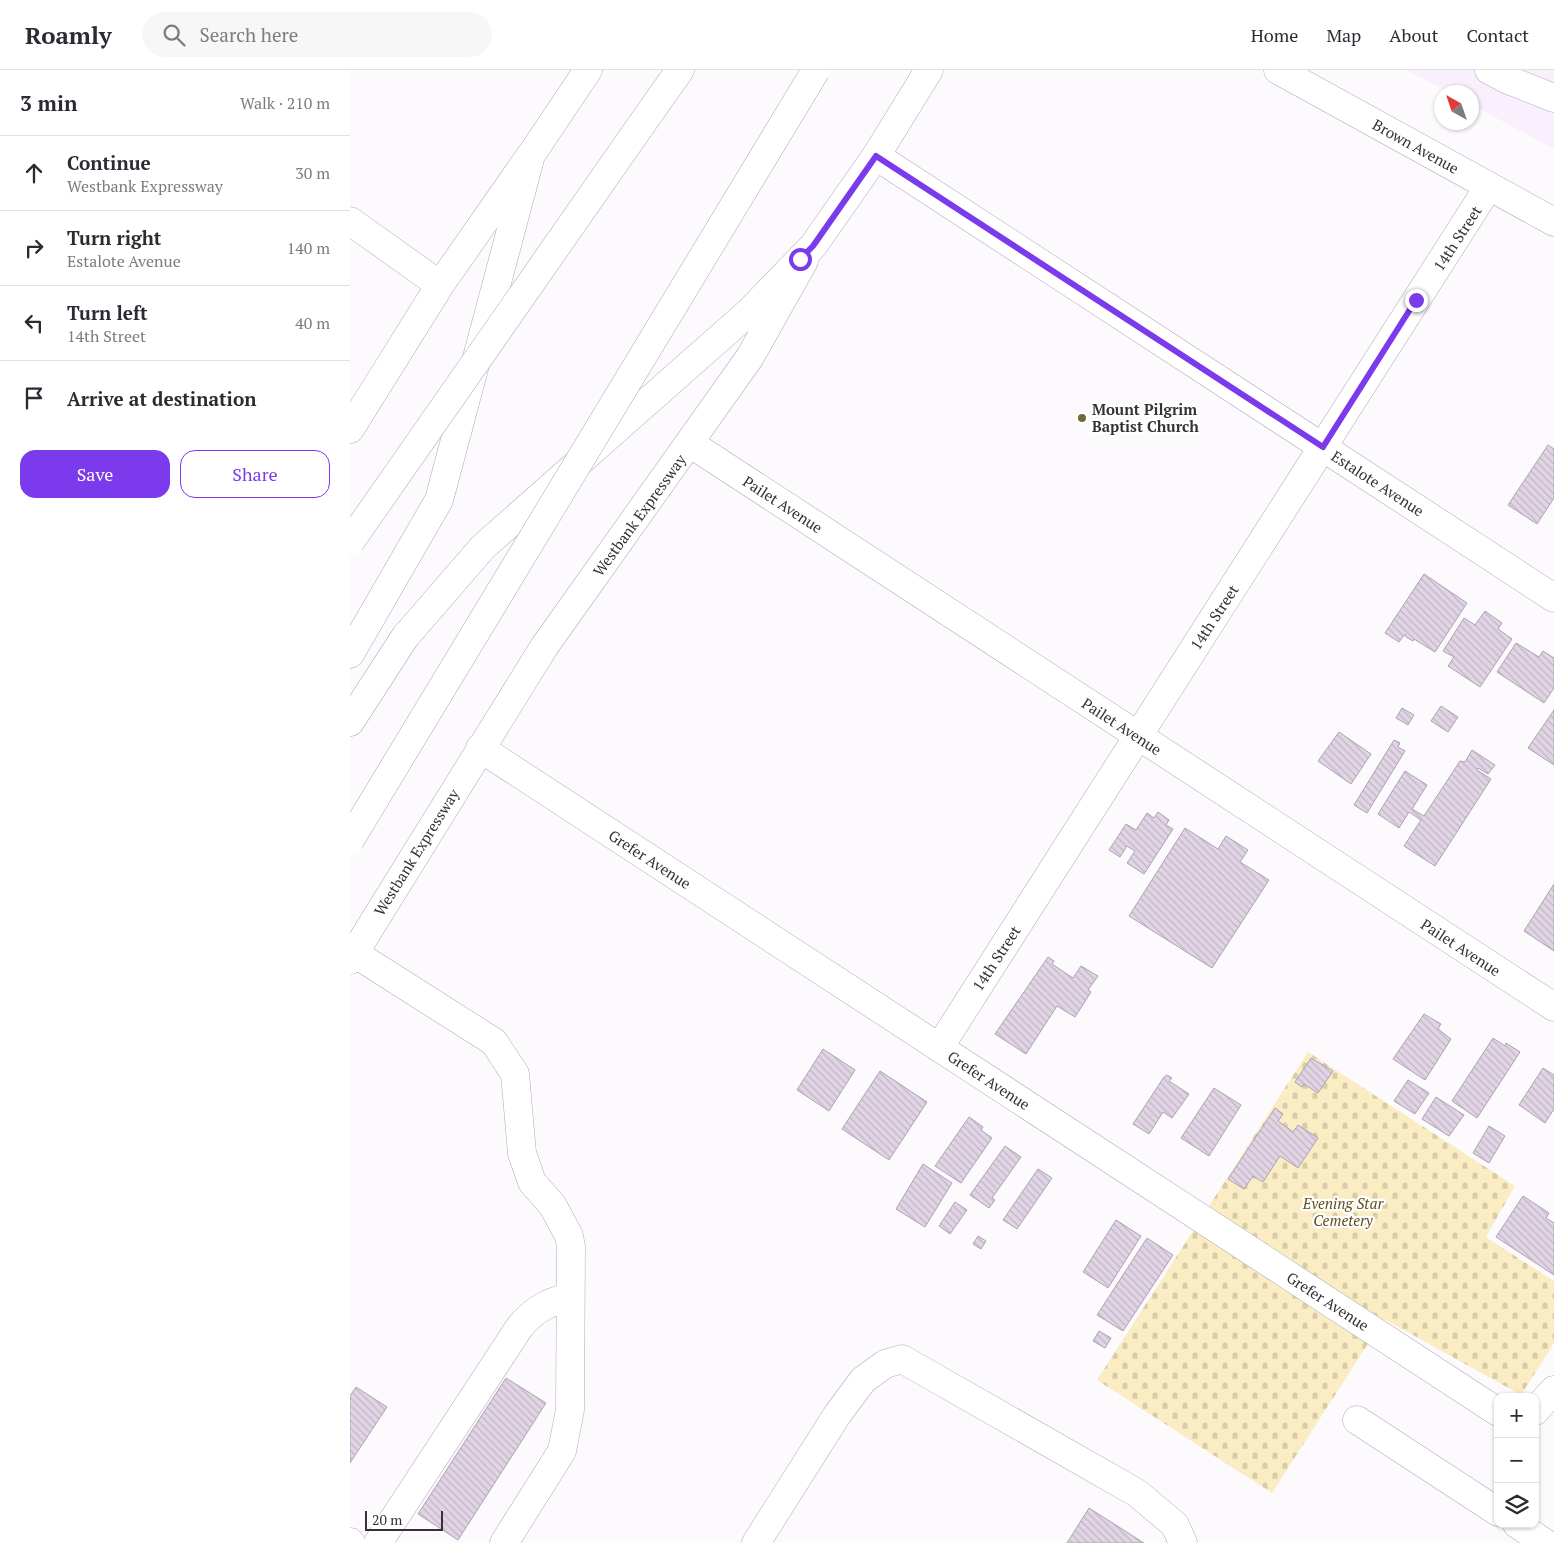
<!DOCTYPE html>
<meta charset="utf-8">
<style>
:root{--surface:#fff;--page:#f7f7f7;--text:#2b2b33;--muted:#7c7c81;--line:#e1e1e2;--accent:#7c3aed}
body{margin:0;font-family:"PT Serif",serif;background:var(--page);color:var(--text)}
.controls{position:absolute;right:15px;bottom:15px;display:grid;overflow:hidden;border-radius:10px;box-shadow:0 1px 4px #0004}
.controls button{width:45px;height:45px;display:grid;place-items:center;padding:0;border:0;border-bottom:1px solid var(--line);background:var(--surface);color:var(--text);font:25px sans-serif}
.compass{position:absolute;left:1084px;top:15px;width:45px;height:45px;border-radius:50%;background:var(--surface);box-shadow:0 1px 4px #0004;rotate:320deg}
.scale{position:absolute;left:15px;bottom:12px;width:78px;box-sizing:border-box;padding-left:5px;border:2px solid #363137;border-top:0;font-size:14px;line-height:18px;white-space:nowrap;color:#363137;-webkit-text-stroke:4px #fff;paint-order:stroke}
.stop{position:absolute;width:15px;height:15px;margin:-11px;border:4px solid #7c3aed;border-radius:50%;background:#fff}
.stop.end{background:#7c3aed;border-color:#fff;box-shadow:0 1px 5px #0008}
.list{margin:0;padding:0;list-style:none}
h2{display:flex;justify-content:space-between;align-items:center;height:65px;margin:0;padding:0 20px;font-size:21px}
h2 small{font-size:16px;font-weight:400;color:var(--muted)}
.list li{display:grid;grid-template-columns:32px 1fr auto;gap:15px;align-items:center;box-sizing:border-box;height:75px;padding:0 20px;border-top:1px solid var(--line)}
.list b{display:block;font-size:19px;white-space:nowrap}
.list p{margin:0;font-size:16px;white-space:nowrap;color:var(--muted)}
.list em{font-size:16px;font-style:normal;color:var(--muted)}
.actions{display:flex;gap:10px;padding:15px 20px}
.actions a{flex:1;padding:11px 0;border:1px solid var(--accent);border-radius:15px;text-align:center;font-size:18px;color:var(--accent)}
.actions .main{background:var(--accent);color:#fff}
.icon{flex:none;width:28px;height:28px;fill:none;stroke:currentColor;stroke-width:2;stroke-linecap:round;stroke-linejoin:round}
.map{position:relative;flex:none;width:1204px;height:1473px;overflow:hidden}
header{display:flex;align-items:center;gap:30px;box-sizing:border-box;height:70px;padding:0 25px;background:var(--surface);border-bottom:1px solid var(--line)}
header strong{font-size:24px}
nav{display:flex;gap:28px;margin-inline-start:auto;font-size:18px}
.search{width:350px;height:45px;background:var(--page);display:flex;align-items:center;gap:12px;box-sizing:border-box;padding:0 18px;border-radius:28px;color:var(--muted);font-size:19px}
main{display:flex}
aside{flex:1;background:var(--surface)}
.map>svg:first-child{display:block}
.built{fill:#faeffd}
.cemetery{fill:url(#cemetery-stones)}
.building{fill:url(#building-back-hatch);stroke:#ada2b1}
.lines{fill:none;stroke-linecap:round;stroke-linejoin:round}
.minor-casing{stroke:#b3a7b7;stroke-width:29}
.major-casing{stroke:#b3a7b7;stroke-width:29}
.highway-casing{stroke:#b3a7b7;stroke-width:29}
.minor{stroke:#fff;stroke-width:28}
.major{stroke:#fff;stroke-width:28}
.highway{stroke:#fff;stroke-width:28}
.highway-bridge-casing{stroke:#b3a7b7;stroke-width:29;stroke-linecap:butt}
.highway-bridge{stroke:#fff;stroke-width:28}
.route{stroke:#7c3aed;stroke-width:6}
.poi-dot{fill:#766634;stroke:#fff;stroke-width:2}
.labels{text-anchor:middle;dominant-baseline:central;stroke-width:4.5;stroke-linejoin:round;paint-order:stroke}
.street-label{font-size:15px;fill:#363137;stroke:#fff}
.poi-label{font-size:15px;font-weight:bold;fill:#363137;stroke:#fff;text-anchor:start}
.park-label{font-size:15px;font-style:italic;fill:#60501e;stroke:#fff}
</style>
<header>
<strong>Roamly</strong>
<div class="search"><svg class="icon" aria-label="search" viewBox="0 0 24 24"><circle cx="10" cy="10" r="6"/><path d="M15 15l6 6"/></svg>Search here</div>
<nav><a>Home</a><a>Map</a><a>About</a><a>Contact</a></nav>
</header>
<main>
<aside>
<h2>3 min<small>Walk · 210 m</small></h2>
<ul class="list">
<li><svg class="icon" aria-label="ahead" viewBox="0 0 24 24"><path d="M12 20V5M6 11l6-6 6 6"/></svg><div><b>Continue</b><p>Westbank Expressway</p></div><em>30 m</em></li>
<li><svg class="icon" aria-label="right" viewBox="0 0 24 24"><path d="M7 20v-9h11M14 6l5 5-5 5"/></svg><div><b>Turn right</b><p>Estalote Avenue</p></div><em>140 m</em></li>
<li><svg class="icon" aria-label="left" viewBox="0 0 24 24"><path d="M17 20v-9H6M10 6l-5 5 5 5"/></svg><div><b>Turn left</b><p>14th Street</p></div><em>40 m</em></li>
<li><svg class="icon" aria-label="arrive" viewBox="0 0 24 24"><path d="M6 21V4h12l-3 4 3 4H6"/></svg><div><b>Arrive at destination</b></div></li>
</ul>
<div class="actions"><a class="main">Save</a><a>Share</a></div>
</aside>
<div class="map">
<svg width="1204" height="1473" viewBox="0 0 1204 1473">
<defs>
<pattern id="cemetery-stones" width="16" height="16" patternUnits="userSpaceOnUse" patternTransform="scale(1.25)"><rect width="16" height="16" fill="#fbedc3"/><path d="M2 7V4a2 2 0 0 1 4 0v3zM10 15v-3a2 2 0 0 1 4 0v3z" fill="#d8cca8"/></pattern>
<pattern id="building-back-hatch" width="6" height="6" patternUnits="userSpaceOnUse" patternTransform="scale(1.25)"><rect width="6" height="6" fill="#e0d4e5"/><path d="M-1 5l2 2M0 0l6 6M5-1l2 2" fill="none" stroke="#c1b6c5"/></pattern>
</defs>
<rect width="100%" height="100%" fill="#fdfafe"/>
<path class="built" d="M1056 0H1204V79L1122 35V22H1098Z"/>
<path class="cemetery" d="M958 982 1165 1116 1136 1167 1204 1211V1273L1171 1325 1034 1249 922 1423 747 1310Z"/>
<path class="building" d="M1198 375 1204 379V428L1187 454 1158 435Z
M1074 504 1117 533 1085 582 1064 569 1063 571 1056 567 1055 564 1049 572 1035 563Z
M1135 541 1152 553 1148 559 1162 569 1130 617 1098 596 1104 587 1093 581 1114 548 1125 555Z
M1166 573 1189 587 1193 581 1204 588V618L1194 633 1147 602Z
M1091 636 1108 647 1098 662 1081 651Z
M1052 638 1064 645 1058 655 1046 648Z
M1204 640V695L1178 678Z
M989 662 1021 684 1001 714 968 691Z
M1044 670 1050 673 1048 677 1055 681 1017 743 1004 735Z
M1122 680 1145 695 1138 704 1128 698 1127 700 1141 709 1085 796 1054 776 1071 750 1059 742 1049 758 1028 744 1055 701 1077 715 1062 739 1074 746 1110 691 1115 692Z
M808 742 819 750 816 755 823 759 794 804 777 793 785 781 777 776 770 787 759 780 776 754 786 760 797 743 804 748Z
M835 758 868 779 876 766 898 780 890 792 919 810 862 898 779 846Z
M1204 814V881L1174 861Z
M698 887 704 891 702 894 723 908 731 896 748 906 738 920 741 922 725 947 707 936 676 984 645 964Z
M1074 944 1091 954 1088 959 1101 969 1075 1010 1043 989Z
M1143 968 1155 976 1156 973 1170 982 1127 1048 1102 1031Z
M473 979 505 1000 479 1041 447 1020Z
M961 988 983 1001 968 1023 954 1014 952 1017 945 1012Z
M1193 998 1204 1005V1039L1195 1053 1169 1035Z
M530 1001 577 1032 539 1090 492 1059Z
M817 1005 822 1008 819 1011 839 1024 822 1048 813 1042 799 1064 783 1054 814 1007Z
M1058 1010 1079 1023 1065 1044 1044 1031Z
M864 1018 891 1035 859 1086 831 1068Z
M1086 1027 1114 1045 1099 1066 1072 1049Z
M925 1038 933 1044 928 1051 943 1062 948 1055 968 1068 948 1098 930 1086 913 1112 903 1106 894 1119 878 1109Z
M619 1047 633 1057 631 1060 642 1068 611 1113 585 1096Z
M1139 1056 1155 1066 1139 1093 1123 1083Z
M655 1076 671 1087 642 1128 645 1130 639 1138 620 1125Z
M573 1094 602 1113 575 1157 546 1139Z
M688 1099 702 1108 667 1159 653 1150Z
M1173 1126 1199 1143 1196 1148 1204 1153V1205L1146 1167Z
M605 1132 617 1140 600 1164 589 1156Z
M766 1150 791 1166 758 1218 733 1202Z
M628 1166 636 1171 631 1179 623 1174Z
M797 1168 823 1185 773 1261 747 1245Z
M749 1261 761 1268 755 1278 743 1271Z
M156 1308 196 1333 108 1470 68 1444Z
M6 1317 37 1337 0 1393V1326Z
M739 1438 794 1473H717Z"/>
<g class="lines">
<g class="minor-casing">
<path id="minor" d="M928 0 1204 152
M1139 0 1156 9 1204 28
M526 86 1204 528
M0 151 90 215
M0 359 90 215 180 86
M341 374 1204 937
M130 678 1148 1342
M4 883 144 972 165 1004 172 1083 182 1112 203 1136 219 1166 221 1177 220 1340 212 1381 154 1473
M0 890 194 577 400 287 454 191
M589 978 1139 116
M1185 1341 1204 1320
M1007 1350 1148 1442
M1167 1454 1195 1473
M28 1473 169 1258C183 1240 198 1232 220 1227
M406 1473 487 1345 513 1310 535 1294 552 1289 787 1423 825 1455 833 1473"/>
</g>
<g class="major-casing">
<path id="major" d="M0 584 89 430 181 85 238 0
M0 652 55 567 133 477 399 242 463 176 526 86 579 0
M0 1472 1 1473"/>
</g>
<g class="highway-casing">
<path id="highway" d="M289 58 330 0"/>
</g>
<use href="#minor" class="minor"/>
<use href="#major" class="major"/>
<use href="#highway" class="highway"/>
<g class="highway-bridge-casing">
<path id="highway-bridge" d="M0 472 289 58
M0 770 466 0"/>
</g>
<use href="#highway-bridge" class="highway-bridge"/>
</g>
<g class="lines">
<path class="route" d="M450 189 463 176 526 86 973 377 1066 230"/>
</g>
<circle class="poi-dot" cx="732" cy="348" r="5"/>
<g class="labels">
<g class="street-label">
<text transform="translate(1066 76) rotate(29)">Brown Avenue</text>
<text transform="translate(1107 168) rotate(-57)">14th Street</text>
<text transform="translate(1028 413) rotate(33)">Estalote Avenue</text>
<text transform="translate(433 434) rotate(33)">Pailet Avenue</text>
<text transform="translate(289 445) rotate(-54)">Westbank Expressway</text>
<text transform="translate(864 547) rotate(-57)">14th Street</text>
<text transform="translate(772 656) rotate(33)">Pailet Avenue</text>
<text transform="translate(66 782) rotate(-58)">Westbank Expressway</text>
<text transform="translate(300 789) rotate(33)">Grefer Avenue</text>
<text transform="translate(1111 877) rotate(33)">Pailet Avenue</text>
<text transform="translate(646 888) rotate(-57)">14th Street</text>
<text transform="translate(639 1010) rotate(33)">Grefer Avenue</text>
<text transform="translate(978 1231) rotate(33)">Grefer Avenue</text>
</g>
<g class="poi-label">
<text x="742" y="339">Mount Pilgrim<tspan x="742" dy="17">Baptist Church</tspan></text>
</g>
<g class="park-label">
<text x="993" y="1133">Evening Star<tspan x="993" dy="17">Cemetery</tspan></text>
</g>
</g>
</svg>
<div class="controls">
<button>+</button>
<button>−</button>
<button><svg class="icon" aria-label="layers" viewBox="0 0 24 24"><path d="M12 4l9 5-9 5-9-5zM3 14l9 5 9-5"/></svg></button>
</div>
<svg class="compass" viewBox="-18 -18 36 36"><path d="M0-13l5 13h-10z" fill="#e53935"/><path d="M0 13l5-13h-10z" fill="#7c7c81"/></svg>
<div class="scale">20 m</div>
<div class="stop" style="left:450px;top:189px"></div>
<div class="stop end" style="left:1066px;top:230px"></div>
</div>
</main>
